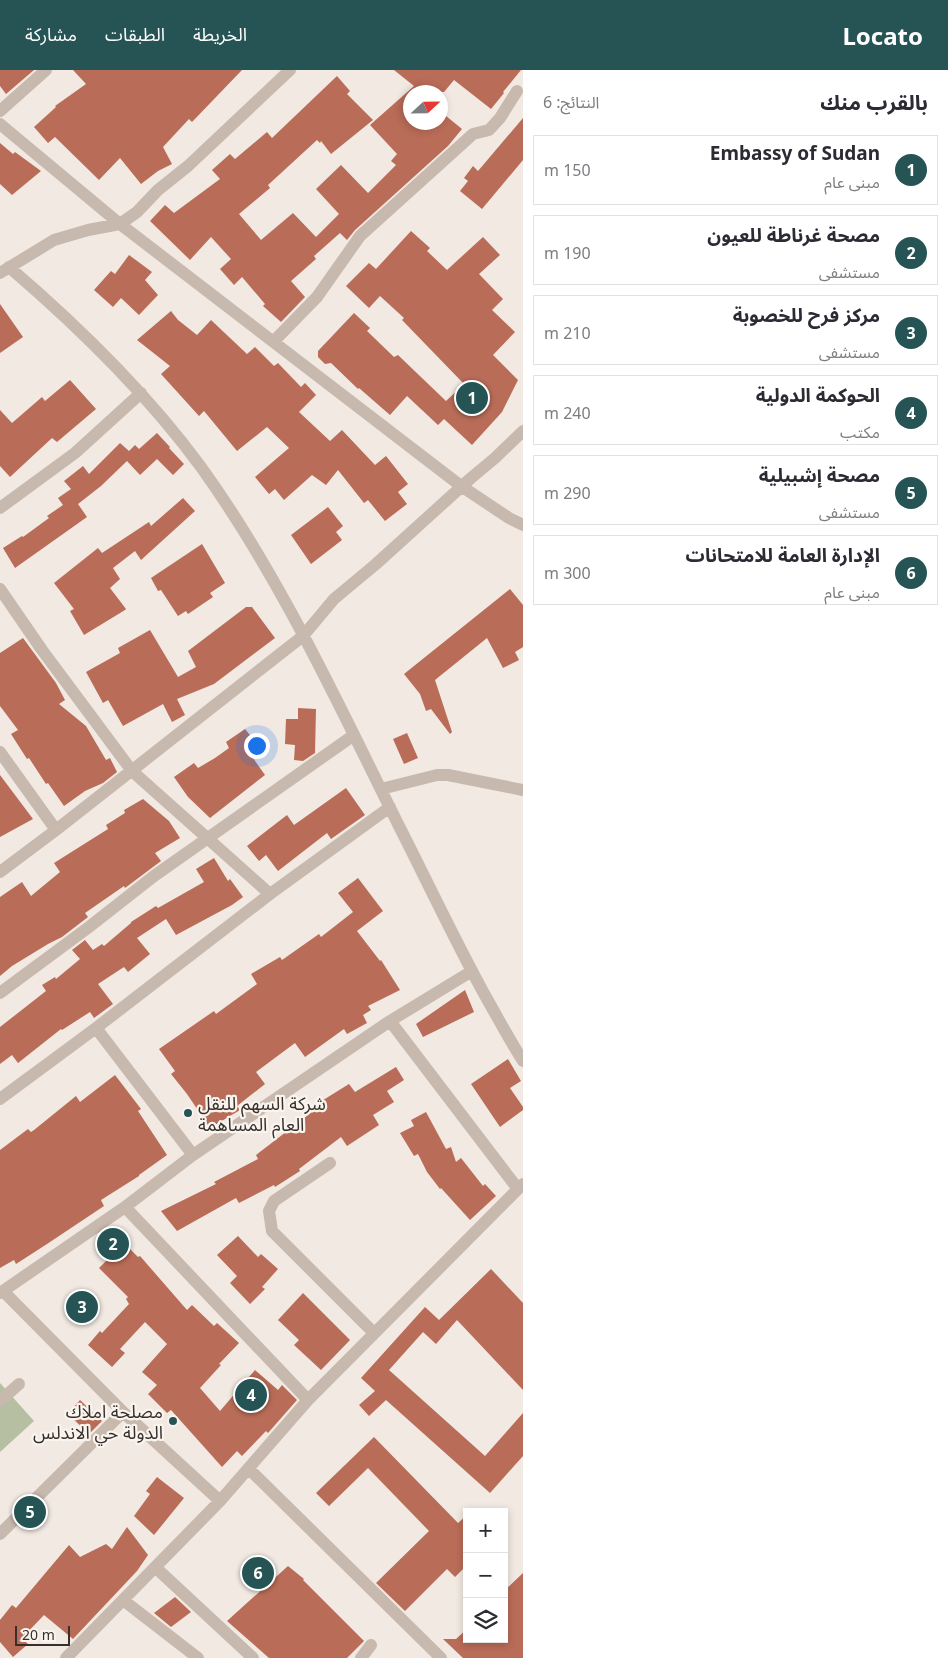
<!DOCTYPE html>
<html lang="ar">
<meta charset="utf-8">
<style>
:root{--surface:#fff;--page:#f2f2f3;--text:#2b2b33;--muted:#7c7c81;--line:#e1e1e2;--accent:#265455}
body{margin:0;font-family:"Noto Sans","Noto Sans Arabic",sans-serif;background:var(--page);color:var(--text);direction:rtl}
.controls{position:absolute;right:15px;bottom:15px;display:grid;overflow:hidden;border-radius:0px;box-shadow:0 2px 8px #0003}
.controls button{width:45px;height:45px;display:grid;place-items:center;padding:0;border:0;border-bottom:1px solid var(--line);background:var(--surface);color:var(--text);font:25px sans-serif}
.compass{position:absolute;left:403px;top:15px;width:45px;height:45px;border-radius:50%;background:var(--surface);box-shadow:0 2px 8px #0003;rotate:68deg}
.scale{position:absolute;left:15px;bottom:12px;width:55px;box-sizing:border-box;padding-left:5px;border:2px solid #382f2c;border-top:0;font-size:14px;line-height:18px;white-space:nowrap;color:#382f2c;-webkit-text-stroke:4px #f9f4ee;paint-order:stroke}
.you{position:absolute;left:256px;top:675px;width:18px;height:18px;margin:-12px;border:4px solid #fff;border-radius:50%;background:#1a73e8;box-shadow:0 0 0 8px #1a73e833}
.badge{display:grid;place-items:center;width:32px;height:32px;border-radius:50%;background:var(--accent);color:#fff;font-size:16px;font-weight:700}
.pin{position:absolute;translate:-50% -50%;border:2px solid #fff;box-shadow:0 1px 5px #0006}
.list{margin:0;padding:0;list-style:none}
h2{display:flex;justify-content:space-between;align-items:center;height:65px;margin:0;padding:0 20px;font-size:21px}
h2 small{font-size:16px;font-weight:400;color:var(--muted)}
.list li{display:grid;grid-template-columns:32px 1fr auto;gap:15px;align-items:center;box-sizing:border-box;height:70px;margin:0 10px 10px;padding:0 10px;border:1px solid var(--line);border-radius:0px}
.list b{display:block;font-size:19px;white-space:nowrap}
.list p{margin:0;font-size:16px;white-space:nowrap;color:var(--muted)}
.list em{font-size:16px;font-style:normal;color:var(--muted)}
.icon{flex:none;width:28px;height:28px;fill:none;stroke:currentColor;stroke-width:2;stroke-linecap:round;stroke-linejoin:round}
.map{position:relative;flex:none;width:523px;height:1588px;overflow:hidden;direction:ltr}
header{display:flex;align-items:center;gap:30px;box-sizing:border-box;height:70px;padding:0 25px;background:var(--accent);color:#fff}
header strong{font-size:24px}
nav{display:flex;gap:28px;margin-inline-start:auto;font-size:18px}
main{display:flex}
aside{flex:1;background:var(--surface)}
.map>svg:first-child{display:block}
.green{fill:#b7bfa3}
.building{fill:#b96c58}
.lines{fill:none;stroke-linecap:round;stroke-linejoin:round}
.minor{stroke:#c8b9af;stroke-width:12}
.poi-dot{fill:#265455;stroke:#f9f4ee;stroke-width:2}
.labels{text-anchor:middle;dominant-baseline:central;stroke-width:4.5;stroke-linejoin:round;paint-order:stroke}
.poi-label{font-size:18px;fill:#382f2c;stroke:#f9f4ee;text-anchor:start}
</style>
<header>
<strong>Locato</strong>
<nav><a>الخريطة</a><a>الطبقات</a><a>مشاركة</a></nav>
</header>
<main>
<aside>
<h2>بالقرب منك<small>النتائج: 6</small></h2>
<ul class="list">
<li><span class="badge">1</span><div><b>Embassy of Sudan</b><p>مبنى عام</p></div><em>150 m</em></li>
<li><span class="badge">2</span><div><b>مصحة غرناطة للعيون</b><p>مستشفى</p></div><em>190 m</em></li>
<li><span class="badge">3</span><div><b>مركز فرح للخصوبة</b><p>مستشفى</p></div><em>210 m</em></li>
<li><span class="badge">4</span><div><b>الحوكمة الدولية</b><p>مكتب</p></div><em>240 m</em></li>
<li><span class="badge">5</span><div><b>مصحة إشبيلية</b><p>مستشفى</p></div><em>290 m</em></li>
<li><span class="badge">6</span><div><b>الإدارة العامة للامتحانات</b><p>مبنى عام</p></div><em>300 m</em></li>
</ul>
</aside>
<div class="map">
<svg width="523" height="1588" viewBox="0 0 523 1588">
<rect width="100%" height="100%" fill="#f1e9e2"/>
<path class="green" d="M0 1313 34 1351 0 1382Z"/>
<path class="building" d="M0 0H34L6 24 0 16Z
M73 0H242L192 52 189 49 163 77 172 94 158 101 141 114 120 88 99 110 55 67 48 73 34 57 56 37 55 36 86 14Z
M394 0H521L503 22 504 23 491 39 454 10 444 22H410V52H440V41L462 59 448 76 355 160 347 170 340 163 314 186 316 189 291 211 305 227 281 252 263 236 265 234 242 207 234 215 220 199 231 189 211 167 190 190 150 151 165 135 174 143 220 109 212 100 230 84 235 89 267 62 272 68 337 6 350 21 347 24 373 50 331 84 321 71 320 73 317 70 268 115 270 118 239 144 261 170 293 143 316 167 339 144 316 119 341 95 368 123 396 95 391 91 397 84 370 55 414 16Z
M523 48V90L482 139 460 121 468 111 464 108 473 96 478 101Z
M0 73 13 84 15 82 41 101 12 125 0 114Z
M411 161 430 178 427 181 447 200 483 167 500 185 479 204 503 229 492 240 515 262 493 285 518 310 502 342 472 375 444 349 438 355 407 326 390 345 359 318 358 319 331 293 325 294 318 287V281L354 243 370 258 367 261 394 287 398 285 446 331 464 314 402 250 404 248 380 226 369 238 346 216 369 193 376 199Z
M129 185 152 202 145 210 158 225 139 245 121 228 113 237 94 220 111 201 115 204Z
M0 234 23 267 0 283Z
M171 241 178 250 197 265 211 250 247 284 255 277 274 296 278 293 301 317 305 313 316 325 299 342 330 371 342 360 375 395 386 386 408 414 398 422 407 434 385 451 368 430 364 433 338 400 326 415 312 405 284 430 275 419 269 424 255 407 289 378 267 357 237 381 204 341 199 346 161 304 170 296 137 270Z
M70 310 96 339 57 372 52 368 10 407 0 396V340L12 353 42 327 45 331Z
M157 363 170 377 169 378 184 394 173 405 157 389 140 405 127 391 101 416 78 434 87 447 15 498 3 478 22 466 23 467 49 448 47 446 63 435 58 428 71 419 64 411 83 396 89 404 120 373 129 381 135 375 139 379Z
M183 428 195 441 141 490 135 481 113 498 120 509 110 518 126 539 125 540 84 565 70 541 74 539 54 513 98 478 102 483 149 452 151 456Z
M328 437 343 456 336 462 342 470 311 494 291 465Z
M202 474 225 513 210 523 213 527 188 544 186 541 178 546 161 520 158 521 151 508Z
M510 519 523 535V577L515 582 519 590 503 598 487 568 435 610 452 662 450 664 431 639 426 641 420 624 404 604Z
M246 537H252L275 568 214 614 177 629 185 645 172 652 163 634 123 656 108 630 103 633 86 602 120 583 118 578 150 560 178 607 196 597 188 581Z
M23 568 56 613 65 630 59 634 86 656 106 690 110 688 117 702 103 713 85 721 64 736 48 713 46 714 29 688 27 689 11 664 18 660 0 636V583Z
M298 638 316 639 315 683 303 691 294 690 295 675 285 674 286 649H298Z
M245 659 263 681 253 688 265 705 210 748 188 727 174 707 194 693 198 698 215 688 229 678 226 672Z
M407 663 418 688 404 694 393 669Z
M0 705 33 749 0 767Z
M346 718 365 745 331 769 327 763 278 801 266 785 259 791 247 776 287 745 294 755Z
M143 729 169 751 180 768 155 783 161 791 125 818 124 816 85 843 88 847 62 867 48 874 12 896 0 906V827L22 812 31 826 60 802 54 793 108 759 106 755 125 743 124 740Z
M214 788 228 811 230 809 243 827 232 835 176 865 166 849 137 868 150 884 128 902 124 897 98 914 113 934 94 948 90 942 62 960 61 959 18 993 12 985 0 994V957L46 921 42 915 55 907 56 909 80 889 72 880 85 870 93 880 102 874 104 876 131 853V852L156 836 158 838 204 812 196 799Z
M358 808 383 841 357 861 380 891 381 890 400 920 368 936 371 940 363 945 367 953 347 964 344 959 305 987 295 973 256 1002 265 1014 237 1036 240 1040 210 1058 187 1024 171 1004 175 1001 159 979 214 941 216 944 257 914 251 904 280 887 282 890 319 864 321 867 353 842 338 823Z
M465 920 474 942 423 967 416 954Z
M508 989 521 1011 510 1018 523 1037V1040L500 1057 471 1014Z
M396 997 404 1010 387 1021 394 1032 373 1045 379 1055 347 1076 341 1067 299 1099 300 1101 275 1117 274 1115 239 1133 236 1128 177 1161 161 1141 216 1114 214 1112 258 1089 256 1085 321 1035 320 1032 349 1014 355 1022Z
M115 1005 141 1039 138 1041 167 1085 139 1105V1106L101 1130 104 1136 47 1174 16 1194 14 1190 0 1198V1080L28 1059 31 1062 34 1060 76 1026 80 1032Z
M426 1042 446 1079 451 1077 456 1092 461 1088 483 1116 485 1114 496 1126 470 1150 441 1118 440 1119 427 1102 418 1084 414 1086 400 1063 414 1056 411 1050Z
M238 1166 258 1187 261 1184 278 1199 262 1217 265 1219 250 1234 230 1213 237 1206 217 1185Z
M130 1179 138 1187 140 1186 187 1240 192 1235 214 1256 217 1253 239 1273 219 1294 221 1295 200 1318 220 1341 255 1300 278 1320 282 1315 297 1330 268 1363 266 1361 242 1386 237 1381 222 1397 171 1340 167 1343 148 1324 157 1315 142 1302 167 1274 145 1252 120 1279 125 1283 112 1297 88 1275 100 1261 102 1263 129 1234 126 1229 128 1227 99 1198 110 1187 112 1189 120 1182 123 1185Z
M491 1199 523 1233V1320L457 1250 436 1274 423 1262 389 1300 485 1386 523 1343V1386L490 1423 386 1330 369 1346 359 1335 375 1321 361 1308 425 1237 439 1250Z
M303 1223 350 1270 321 1300 294 1275 299 1270 278 1250Z
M80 1330 102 1351 89 1364 68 1344Z
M374 1367 458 1453 467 1445V1483L463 1487 467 1495 455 1507 447 1499 405 1541 376 1513 429 1461 368 1398 329 1436 316 1423Z
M157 1407 184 1428 154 1465 134 1446 150 1424 146 1421Z
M127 1457 148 1485 137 1501 73 1569 44 1545 22 1568 28 1574 13 1587 0 1572V1550L12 1535 16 1538 69 1475 80 1487 106 1474 112 1479Z
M288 1496 304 1509 303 1510 364 1571 347 1588H269L227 1551Z
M523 1503V1588H463L443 1569H456L467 1559V1569H504V1521Z
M175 1527 191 1542 171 1557 154 1543Z"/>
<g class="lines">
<path class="minor" d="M0 41 46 0
M0 54 120 154 461 416 509 448 523 455
M9 197C79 257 146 322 201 397 281 508 339 636 400 758 429 815 456 873 487 929 499 950 510 971 523 991
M0 203 54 170 88 160 120 154 137 142 158 120 188 96 290 0
M274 271 317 227 360 166 473 64 489 60 500 48 517 21
M0 438 75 383 141 323
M0 519 42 580 132 701 270 824
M0 682 56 760
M381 719 437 705H448L523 720
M0 802 56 760 303 566 334 529 376 494 471 408 495 388 523 361
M0 923 89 857 154 806 354 665
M390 951 518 1119
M96 958 193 1085
M0 1029 96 958 270 824 390 737
M330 1093 274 1131 269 1141 272 1161 374 1263
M125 1137 308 1330
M3 1221 123 1342 220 1431
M0 1223 125 1137 193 1085 390 951 472 901
M0 1331 19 1314
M249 1399 441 1588
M0 1464 123 1342
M155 1497 253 1588
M123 1530 198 1588
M66 1588 220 1431 308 1330 523 1114
M361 1588 371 1575"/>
</g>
<g class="poi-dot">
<circle cx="188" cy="1043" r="5"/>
<circle cx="173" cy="1351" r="5"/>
</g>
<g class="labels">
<g class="poi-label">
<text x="198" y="1033">شركة السهم للنقل<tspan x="198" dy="21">العام المساهمة</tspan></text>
<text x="163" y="1341" text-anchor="end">مصلحة املاك<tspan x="163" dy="21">الدولة حي الاندلس</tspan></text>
</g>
</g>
</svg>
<div class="controls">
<button>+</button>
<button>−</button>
<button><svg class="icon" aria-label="layers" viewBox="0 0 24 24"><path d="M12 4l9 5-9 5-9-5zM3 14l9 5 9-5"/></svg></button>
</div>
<svg class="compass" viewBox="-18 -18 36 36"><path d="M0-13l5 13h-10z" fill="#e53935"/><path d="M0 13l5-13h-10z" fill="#7c7c81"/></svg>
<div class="scale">20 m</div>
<div class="you"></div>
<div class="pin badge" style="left:472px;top:328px">1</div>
<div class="pin badge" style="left:113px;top:1174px">2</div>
<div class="pin badge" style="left:82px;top:1237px">3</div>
<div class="pin badge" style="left:251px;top:1325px">4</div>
<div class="pin badge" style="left:30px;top:1442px">5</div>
<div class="pin badge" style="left:258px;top:1503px">6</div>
</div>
</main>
